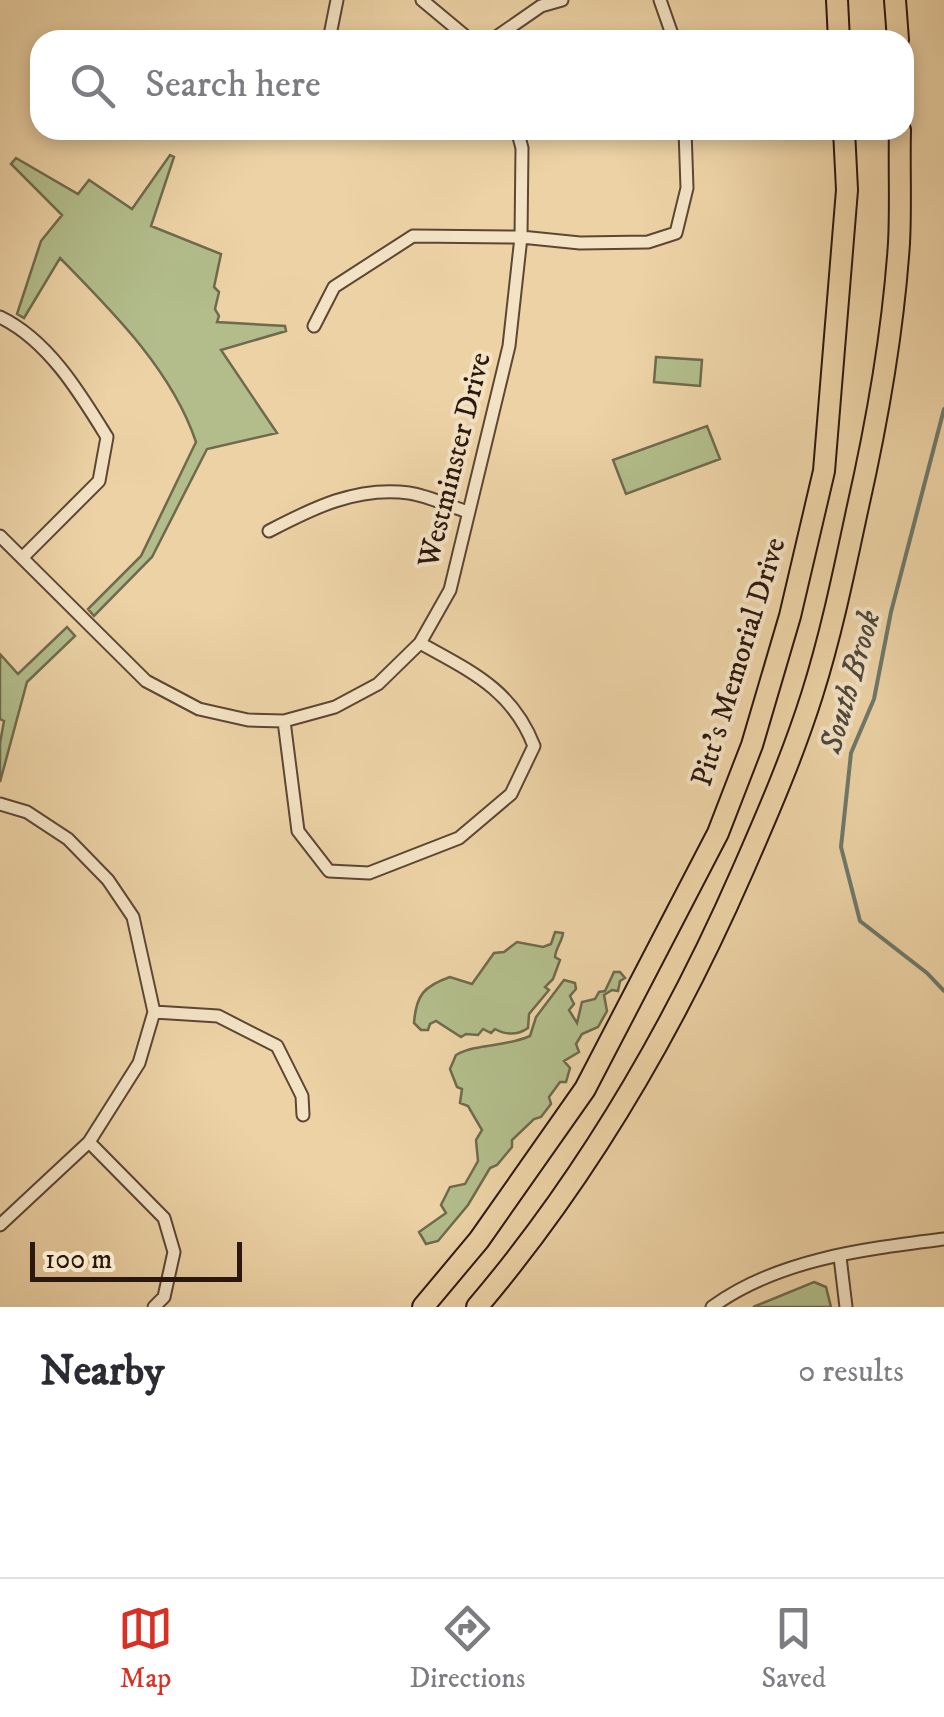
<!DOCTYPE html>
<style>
:root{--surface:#fff;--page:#f7f7f7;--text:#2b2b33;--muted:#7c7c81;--line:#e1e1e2;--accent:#d93025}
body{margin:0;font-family:"IM FELL DW Pica",serif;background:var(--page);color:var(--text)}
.scale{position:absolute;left:30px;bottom:25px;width:212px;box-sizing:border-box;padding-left:10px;border:5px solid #2c170f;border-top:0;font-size:28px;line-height:35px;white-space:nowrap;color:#2c170f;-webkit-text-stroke:8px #f3e2c4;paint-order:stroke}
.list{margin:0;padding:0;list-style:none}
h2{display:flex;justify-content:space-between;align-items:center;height:130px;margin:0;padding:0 40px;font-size:42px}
h2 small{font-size:32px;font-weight:400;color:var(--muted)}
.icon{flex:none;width:55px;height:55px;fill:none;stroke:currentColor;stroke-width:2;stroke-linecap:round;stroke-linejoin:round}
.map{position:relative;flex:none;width:944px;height:1307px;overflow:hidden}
.search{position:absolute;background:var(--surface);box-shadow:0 5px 15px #0003;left:30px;right:30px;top:30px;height:110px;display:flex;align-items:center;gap:25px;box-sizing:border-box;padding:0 35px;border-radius:30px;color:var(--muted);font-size:38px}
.sheet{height:270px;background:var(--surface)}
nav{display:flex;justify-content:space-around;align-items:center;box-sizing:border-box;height:140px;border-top:2px solid var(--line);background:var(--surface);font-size:28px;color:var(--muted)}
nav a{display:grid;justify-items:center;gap:5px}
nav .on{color:var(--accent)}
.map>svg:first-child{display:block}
.green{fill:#b2bd8b;stroke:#6f6a4d;stroke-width:2.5}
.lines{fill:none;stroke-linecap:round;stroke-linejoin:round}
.stream{stroke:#6d786a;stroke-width:4}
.minor-casing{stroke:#5c4634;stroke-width:15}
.motorway-casing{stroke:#2c170f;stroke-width:24}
.minor{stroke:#f3e2c4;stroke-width:11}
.motorway{stroke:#ecd2a5;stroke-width:20}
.labels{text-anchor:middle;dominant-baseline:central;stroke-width:8;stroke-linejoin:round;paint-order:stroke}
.street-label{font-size:30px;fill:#2c170f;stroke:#f3e2c4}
.water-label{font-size:32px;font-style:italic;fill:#4d473d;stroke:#f3e2c4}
</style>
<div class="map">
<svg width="944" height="1307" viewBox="0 0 944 1307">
<rect width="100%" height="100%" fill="#ecd2a5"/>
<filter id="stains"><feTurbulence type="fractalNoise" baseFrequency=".002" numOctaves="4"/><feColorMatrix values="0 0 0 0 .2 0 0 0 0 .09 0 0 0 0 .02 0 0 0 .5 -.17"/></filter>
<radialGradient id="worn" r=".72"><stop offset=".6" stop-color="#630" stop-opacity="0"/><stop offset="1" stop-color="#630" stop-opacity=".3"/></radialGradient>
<path class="green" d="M170 155 174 157 151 226 221 254 214 287 219 292 215 309 219 316 217 322 285 326 286 331 221 350 277 433 207 449 152 557 94 616 88 609 141 556 196 442C172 370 112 311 60 258L24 318 17 314 41 241 62 215 11 164 16 158 78 194 89 180 132 209Z
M656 357 702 360 700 386 654 382Z
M707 426 720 459 626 494 613 460Z
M67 627 75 636 27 682 0 782V743L4 721 0 719V654L18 674Z
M555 932 563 933C562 942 556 947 555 957L560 960 553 979 545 987 549 990 529 1014 528 1028C518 1035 506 1035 495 1029L491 1033 483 1029 478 1035 466 1034 461 1037 436 1021 430 1024 428 1030H421L414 1023C416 995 424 986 450 977L472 984 494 953 504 952 517 942 543 947 551 944Z
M614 972H620L625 978 620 981 618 991 612 990 604 995 607 1011 598 1027 582 1034 576 1044 579 1052 564 1061 570 1068 566 1082H560L549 1097 551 1104 541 1117 534 1119 512 1140V1147L497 1165 490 1168 468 1205 438 1241 426 1244 419 1232 446 1213 441 1205 450 1187 465 1184 478 1161 476 1140 482 1130 468 1106 460 1103 462 1089 457 1087 450 1069 456 1055C478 1043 506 1047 530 1036L536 1017 564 980 575 983 576 989 570 996 574 1004 569 1010 577 1023 582 1002 595 999 599 992 605 991Z
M814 1282 826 1287 831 1307H753Z"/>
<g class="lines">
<path class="stream" d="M944 409 891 612 874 699 851 753 841 847 860 921 927 973 944 991"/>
<g class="minor-casing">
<path id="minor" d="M422 0 470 40
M660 0 674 40
M329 40 337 0
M492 40 541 6 562 0
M0 317C48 340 80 393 107 437L99 481 22 558
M314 326 334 287 413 236 521 237 580 243 648 242 676 233 687 188 685 130
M269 531C313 508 357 486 409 493 429 496 449 506 468 512
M0 536 146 681 199 709 248 720 284 721 335 707 378 684 420 643 450 590 509 346 521 237 522 148 517 130
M284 721 298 831 329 871 369 873 459 838 511 794 534 746C512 689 470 671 420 643
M0 804 27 812 68 839 108 880 133 917 154 1012 139 1063 89 1142 0 1225
M154 1012 218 1016 277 1046 302 1096 303 1115
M89 1142 164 1218 174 1252 164 1297 154 1307
M840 1257 846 1307
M712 1307C778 1259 865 1249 944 1239"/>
</g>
<g class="motorway-casing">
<path id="motorway" d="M837 0 839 40
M895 0 898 40
M423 1307 479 1240 585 1089 718 833 752 745 790 616 824 471 847 190 844 130
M477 1307C589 1175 674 1028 743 870 768 813 793 755 812 695 831 635 844 572 857 511 877 423 893 334 899 243 901 206 899 168 900 130"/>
</g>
<use href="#minor" class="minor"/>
<use href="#motorway" class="motorway"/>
</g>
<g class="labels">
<g class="street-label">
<text transform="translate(455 460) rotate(-76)">Westminster Drive</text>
<text transform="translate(739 662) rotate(-73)">Pitt's Memorial Drive</text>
</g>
<g class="water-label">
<text transform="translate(851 682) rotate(-74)">South Brook</text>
</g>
</g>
<rect width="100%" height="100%" filter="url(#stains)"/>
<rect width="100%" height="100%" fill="url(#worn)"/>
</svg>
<div class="scale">100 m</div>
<div class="search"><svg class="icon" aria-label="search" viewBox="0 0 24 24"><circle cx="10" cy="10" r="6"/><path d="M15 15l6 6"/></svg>Search here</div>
</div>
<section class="sheet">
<h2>Nearby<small>0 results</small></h2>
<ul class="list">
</ul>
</section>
<nav>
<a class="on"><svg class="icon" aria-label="map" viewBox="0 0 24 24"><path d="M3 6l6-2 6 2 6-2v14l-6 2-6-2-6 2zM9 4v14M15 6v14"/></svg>Map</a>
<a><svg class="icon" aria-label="directions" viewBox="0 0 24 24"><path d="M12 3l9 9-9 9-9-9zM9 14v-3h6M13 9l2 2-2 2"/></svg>Directions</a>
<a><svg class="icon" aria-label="saved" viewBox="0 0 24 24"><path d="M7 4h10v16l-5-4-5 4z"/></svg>Saved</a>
</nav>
